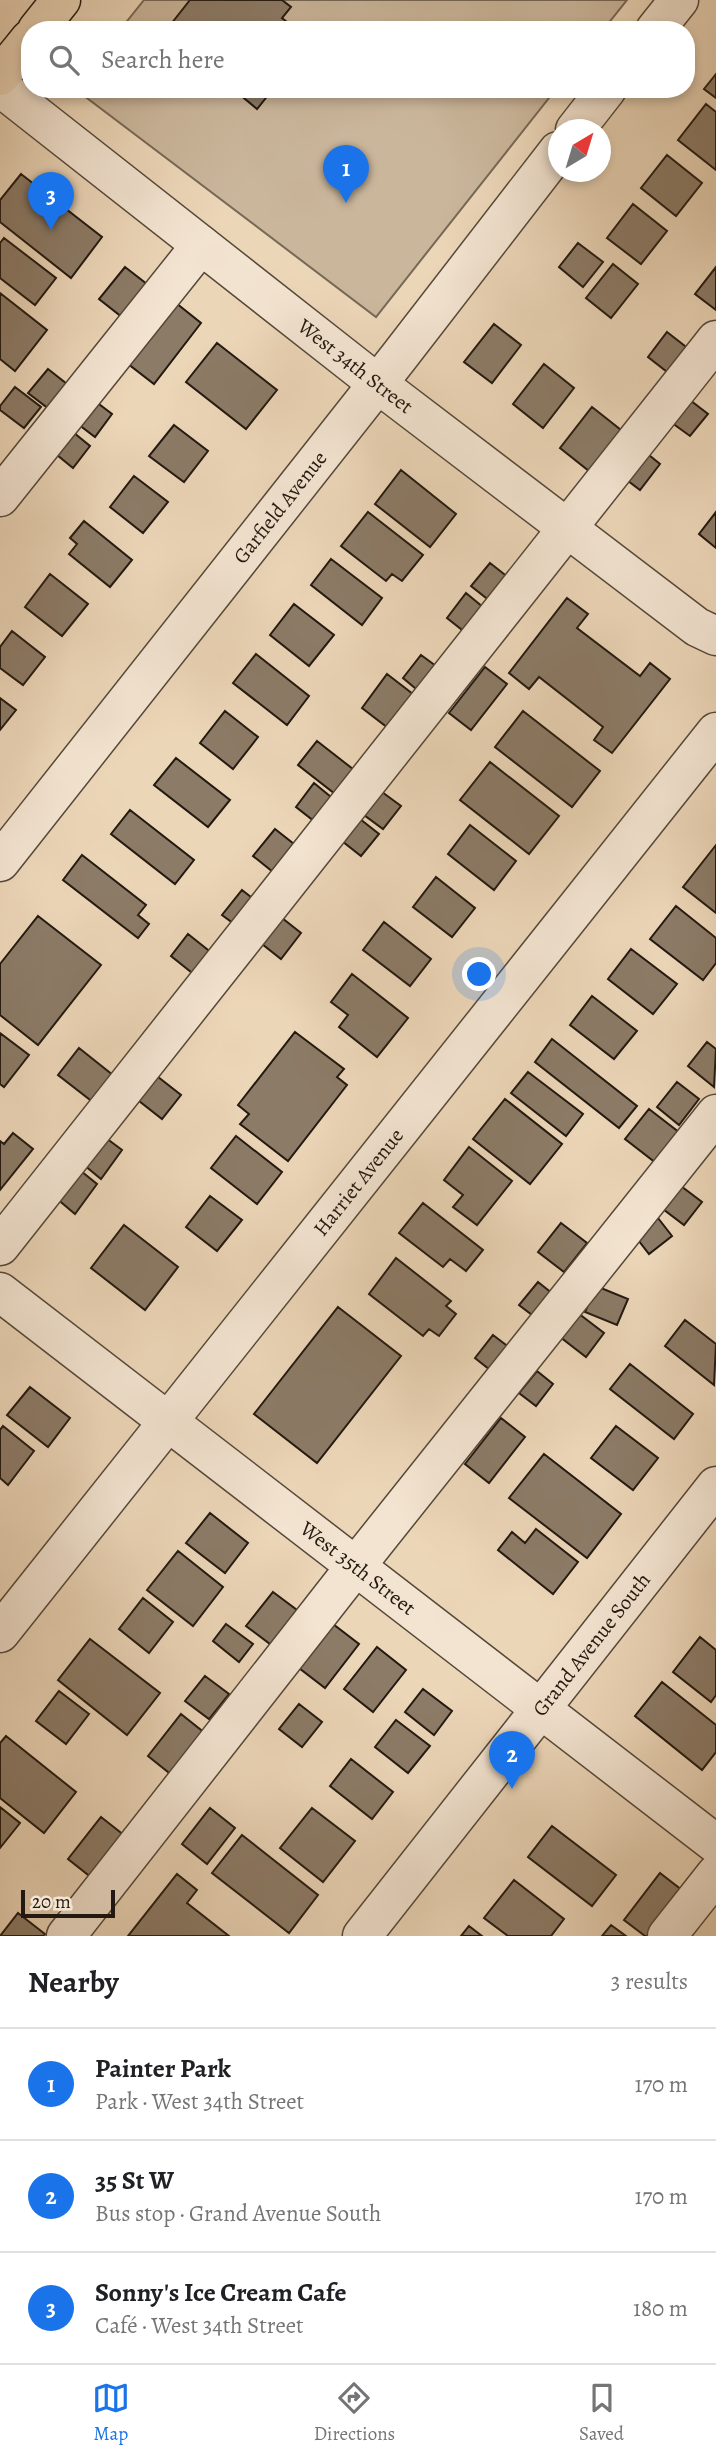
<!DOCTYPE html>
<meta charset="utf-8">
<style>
:root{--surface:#fff;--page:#f2f2f2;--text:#202124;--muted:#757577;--line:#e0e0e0;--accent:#1a73e8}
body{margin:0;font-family:Alegreya,serif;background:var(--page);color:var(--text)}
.compass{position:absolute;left:548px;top:119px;width:63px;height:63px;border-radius:50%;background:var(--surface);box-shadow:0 4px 10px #0003;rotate:38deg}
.scale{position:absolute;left:21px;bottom:18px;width:94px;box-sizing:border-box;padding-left:7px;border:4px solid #231910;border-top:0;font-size:19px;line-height:24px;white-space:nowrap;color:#231910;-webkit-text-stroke:5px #f3e4d1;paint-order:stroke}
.you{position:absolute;left:480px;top:975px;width:24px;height:24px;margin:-18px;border:5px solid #fff;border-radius:50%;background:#1a73e8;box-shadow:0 0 0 10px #1a73e833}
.badge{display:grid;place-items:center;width:46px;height:46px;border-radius:50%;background:var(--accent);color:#fff;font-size:23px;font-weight:700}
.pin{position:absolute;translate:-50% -58px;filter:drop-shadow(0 2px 4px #0008)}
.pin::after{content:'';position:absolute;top:37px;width:24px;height:21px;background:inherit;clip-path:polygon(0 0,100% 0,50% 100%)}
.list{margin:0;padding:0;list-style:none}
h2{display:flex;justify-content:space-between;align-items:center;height:91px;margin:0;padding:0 28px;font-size:30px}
h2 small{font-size:23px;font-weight:400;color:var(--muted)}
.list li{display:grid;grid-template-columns:46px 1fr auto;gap:21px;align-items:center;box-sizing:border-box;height:112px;padding:0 28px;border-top:2px solid var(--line)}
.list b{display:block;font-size:26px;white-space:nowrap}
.list p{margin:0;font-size:23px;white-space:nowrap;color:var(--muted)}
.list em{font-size:23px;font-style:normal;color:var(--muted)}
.icon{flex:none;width:38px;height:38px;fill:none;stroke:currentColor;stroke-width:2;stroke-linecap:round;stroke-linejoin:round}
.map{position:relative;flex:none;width:716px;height:1936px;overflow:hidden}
.search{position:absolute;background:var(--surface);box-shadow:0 4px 10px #0003;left:21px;right:21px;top:21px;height:77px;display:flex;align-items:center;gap:18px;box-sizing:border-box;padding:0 24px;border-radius:28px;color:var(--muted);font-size:26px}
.sheet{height:427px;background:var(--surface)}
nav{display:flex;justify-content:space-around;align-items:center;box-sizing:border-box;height:98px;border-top:2px solid var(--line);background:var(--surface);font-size:19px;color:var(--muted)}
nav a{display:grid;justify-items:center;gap:4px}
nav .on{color:var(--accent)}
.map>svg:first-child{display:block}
.green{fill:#cab69b;stroke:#766856;stroke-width:2}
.building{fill:#8c7b67;stroke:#231910;stroke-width:2}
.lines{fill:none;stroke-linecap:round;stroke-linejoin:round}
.minor-casing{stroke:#55483a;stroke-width:41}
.major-casing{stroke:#231910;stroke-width:41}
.minor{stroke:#f3e4d1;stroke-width:38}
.major{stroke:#ecd6b8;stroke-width:38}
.labels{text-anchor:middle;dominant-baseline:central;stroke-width:5;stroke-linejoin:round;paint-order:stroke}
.street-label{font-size:21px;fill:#231910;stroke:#f3e4d1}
</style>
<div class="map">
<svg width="716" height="1936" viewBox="0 0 716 1936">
<rect width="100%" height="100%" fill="#ecd6b8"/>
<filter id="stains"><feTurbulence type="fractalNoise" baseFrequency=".00286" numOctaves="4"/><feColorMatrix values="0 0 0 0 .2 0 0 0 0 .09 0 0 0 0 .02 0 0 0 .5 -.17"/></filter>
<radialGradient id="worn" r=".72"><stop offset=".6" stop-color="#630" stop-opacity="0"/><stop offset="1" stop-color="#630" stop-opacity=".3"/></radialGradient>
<path class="green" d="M144 0H627L603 30H120Z
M75 89H556L376 317Z"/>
<path class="building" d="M190 0H282L291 7 282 18 297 30H178L171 24Z
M716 74V98L704 89Z
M233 89H273L257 109Z
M706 104 716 112V170L678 140Z
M667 155 702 183 676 216 641 188Z
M21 174 102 237 71 278 0 222V200Z
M633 204 667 231 641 264 607 238Z
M4 238 56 278 35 305 0 278V243Z
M578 243 603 262 583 287 559 267Z
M613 264 638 284 611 318 586 298Z
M125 267 152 288 127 321 99 299Z
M716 267V310L695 294Z
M0 293 47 330 15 371 0 359Z
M171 299 201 323 154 384 123 360Z
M494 324 521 345 492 383 464 362Z
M667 332 690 350 671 375 648 357Z
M217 343 277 390 246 429 186 382Z
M544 364 574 388 543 428 513 404Z
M48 369 72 388 53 412 28 393Z
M15 387 41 407 24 428 0 410V406Z
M686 397 708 414 690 436 668 420Z
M91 398 112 414 95 437 74 421Z
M592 407 621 430 589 471 560 448Z
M174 425 208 451 184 482 149 456Z
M68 428 90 446 73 468 51 450Z
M644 451 660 464 640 490 623 477Z
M401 470 456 514 430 547 375 504Z
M134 476 168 502 143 533 110 507Z
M368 512 423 555 402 581 392 574 386 581 341 546Z
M716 512V548L699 534Z
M84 521 132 560 110 587 69 554 77 544 70 538Z
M331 559 382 598 362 625 311 585Z
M490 563 513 581 495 605 471 586Z
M50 574 88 604 62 636 25 607Z
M466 593 490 613 471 637 447 618Z
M567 598 588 614 577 628 640 676 650 663 670 679 612 753 594 740 603 727 539 677 529 689 509 673Z
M294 604 334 635 309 666 270 635Z
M12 631 45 657 23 685 0 668V647Z
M256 654 309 696 287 725 233 683Z
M421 655 440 669 421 693 403 678Z
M485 667 507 684 471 730 449 713Z
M387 674 418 698 392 731 362 708Z
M0 698 16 710 0 730Z
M225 711 258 737 233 769 200 743Z
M523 711 600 771 572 807 495 747Z
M317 741 358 773 339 797 298 765Z
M176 758 230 800 208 827 154 785Z
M490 762 559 816 529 854 460 800Z
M314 783 337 802 319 825 296 807Z
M382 792 401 806 383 829 364 815Z
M130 810 194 860 175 884 111 834Z
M360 819 379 834 361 856 342 841Z
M470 825 516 861 494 890 448 854Z
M275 829 299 848 278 876 253 856Z
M716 845V913L683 887Z
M82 855 146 905 138 915 149 924 138 938 63 880Z
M436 877 475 908 452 937 413 907Z
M242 890 256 901 237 926 222 915Z
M676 906 716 938V963L703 980 650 939Z
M277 914 301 933 281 959 257 940Z
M38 916 101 965 38 1045 0 1015V964Z
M384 922 431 959 410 986 363 950Z
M188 934 213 954 196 976 171 956Z
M631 949 677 984 653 1014 608 979Z
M352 974 408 1018 377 1057 339 1027 348 1015 331 1002Z
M592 996 637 1031 614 1059 570 1025Z
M295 1032 344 1069 337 1077 347 1085 288 1161 240 1124 249 1114 238 1105Z
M0 1033 29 1055 4 1087 0 1084Z
M552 1039 637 1106 619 1128 535 1062Z
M707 1042 716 1049 714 1087 688 1066Z
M79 1048 119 1080 98 1106 58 1075Z
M528 1072 583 1114 566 1136 511 1093Z
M153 1073 181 1095 162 1119 134 1097Z
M677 1082 699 1099 679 1125 657 1107Z
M505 1099 562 1144 530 1184 473 1139Z
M649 1109 680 1133 656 1163 625 1139Z
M98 1132 122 1150 101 1179 78 1160Z
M13 1133 33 1149 0 1190V1141L4 1144Z
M236 1136 282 1172 257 1204 211 1168Z
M469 1147 512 1181 477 1225 453 1207 463 1195 444 1180Z
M71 1163 97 1184 75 1214 49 1192Z
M677 1183 702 1202 684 1225 659 1206Z
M210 1196 242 1220 217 1251 186 1227Z
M423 1203 483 1250 466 1271 450 1259 443 1267 399 1233Z
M658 1218 672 1236 649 1254 635 1236Z
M561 1223 587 1243 564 1272 538 1252Z
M124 1225 178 1267 145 1310 91 1268Z
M396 1258 451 1301 446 1306 456 1314 439 1336 429 1329 423 1336 369 1294Z
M538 1282 558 1298 540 1321 519 1305Z
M596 1286 628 1299 617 1325 585 1312Z
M338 1307 401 1356 317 1463 254 1414Z
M574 1310 604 1333 586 1357 555 1333Z
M685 1320 716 1344 714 1385 665 1346Z
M493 1335 518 1354 499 1377 475 1358Z
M630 1364 693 1414 674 1439 610 1389Z
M537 1371 553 1384 536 1406 519 1393Z
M30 1387 70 1418 48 1447 7 1415Z
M501 1418 525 1437 489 1483 465 1464Z
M3 1426 34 1451 8 1485 0 1478V1430Z
M616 1426 658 1458 633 1490 591 1458Z
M544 1454 621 1514 587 1558 509 1498Z
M210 1513 248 1543 225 1573 186 1543Z
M536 1529 578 1562 553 1594 498 1550 512 1532 525 1543Z
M178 1551 223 1587 193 1626 147 1590Z
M273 1592 301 1613 274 1647 246 1626Z
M143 1598 173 1622 149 1653 119 1629Z
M226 1624 253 1644 239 1662 213 1641Z
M333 1624 359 1644 325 1688 299 1668Z
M700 1637 716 1650V1695L711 1702 673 1672Z
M90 1639 160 1693 127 1735 58 1680Z
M377 1647 406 1670 373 1712 344 1689Z
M205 1676 229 1694 209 1719 185 1701Z
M662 1682 716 1725V1752L702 1770 635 1716Z
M423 1689 452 1711 434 1735 405 1712Z
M59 1691 89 1714 66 1744 36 1721Z
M299 1704 322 1722 302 1747 279 1729Z
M181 1714 206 1734 173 1776 148 1756Z
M396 1720 430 1746 408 1773 375 1747Z
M6 1736 76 1792 44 1833 0 1798V1743Z
M351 1759 393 1792 372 1819 330 1786Z
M0 1807 20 1823 0 1848Z
M210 1808 235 1828 207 1864 182 1844Z
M312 1808 355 1841 323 1882 280 1848Z
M101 1817 125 1836 92 1878 68 1859Z
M552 1826 616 1875 592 1906 528 1857Z
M242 1835 318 1895 289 1933 212 1873Z
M660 1873 687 1894 655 1936H645L624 1920Z
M177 1874 197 1890 187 1903 229 1936H128Z
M514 1880 564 1919 551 1936H508L484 1918Z
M18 1913 45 1934 43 1936H0Z
M611 1925 626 1936H602Z
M469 1926 482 1936H461Z"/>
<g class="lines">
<g class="minor-casing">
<g id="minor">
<path d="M655 30 679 0"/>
<path id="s1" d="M0 87 378 384 697 627 716 636"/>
<path d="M575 130 607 89"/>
<path d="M0 497 201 245"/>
<path id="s2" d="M0 862 398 358 558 151"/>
<path d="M0 1246 716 340"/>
<path id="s3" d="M0 1292 716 1844"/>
<path id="s4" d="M0 1633 716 732"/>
<path d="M66 1936 355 1567 716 1114"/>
<path id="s5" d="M362 1936 716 1486"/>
<path d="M667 1936 716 1874"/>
</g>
</g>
<g class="major-casing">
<path id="major" d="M37 30 61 0
M0 76 30 39"/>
</g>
<use href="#minor" class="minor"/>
<use href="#major" class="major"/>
</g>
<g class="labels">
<g class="street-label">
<text stroke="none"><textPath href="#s1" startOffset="452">West 34th Street</textPath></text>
<text stroke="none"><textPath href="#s2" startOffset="452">Garfield Avenue</textPath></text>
<text stroke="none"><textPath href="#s4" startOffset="576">Harriet Avenue</textPath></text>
<text stroke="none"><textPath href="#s3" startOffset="452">West 35th Street</textPath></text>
<text stroke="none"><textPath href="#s5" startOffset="371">Grand Avenue South</textPath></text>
</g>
</g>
<rect width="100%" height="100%" filter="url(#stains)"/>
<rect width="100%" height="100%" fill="url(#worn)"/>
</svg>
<svg class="compass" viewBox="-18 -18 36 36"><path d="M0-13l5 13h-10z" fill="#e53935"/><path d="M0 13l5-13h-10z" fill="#757577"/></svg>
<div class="scale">20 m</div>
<div class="you"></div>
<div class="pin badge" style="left:346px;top:203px">1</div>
<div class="pin badge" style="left:512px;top:1789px">2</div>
<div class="pin badge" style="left:51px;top:230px">3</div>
<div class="search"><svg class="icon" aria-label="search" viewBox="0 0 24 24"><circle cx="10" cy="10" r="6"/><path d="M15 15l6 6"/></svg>Search here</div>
</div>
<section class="sheet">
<h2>Nearby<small>3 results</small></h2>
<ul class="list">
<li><span class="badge">1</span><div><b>Painter Park</b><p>Park · West 34th Street</p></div><em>170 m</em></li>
<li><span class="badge">2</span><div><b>35 St W</b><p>Bus stop · Grand Avenue South</p></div><em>170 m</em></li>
<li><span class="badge">3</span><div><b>Sonny's Ice Cream Cafe</b><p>Café · West 34th Street</p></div><em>180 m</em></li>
</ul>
</section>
<nav>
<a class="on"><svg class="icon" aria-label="map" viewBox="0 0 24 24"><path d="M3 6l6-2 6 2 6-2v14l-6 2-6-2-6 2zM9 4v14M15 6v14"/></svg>Map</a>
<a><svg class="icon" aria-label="directions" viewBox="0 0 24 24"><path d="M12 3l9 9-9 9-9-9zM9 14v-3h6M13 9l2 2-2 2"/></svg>Directions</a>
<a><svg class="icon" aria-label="saved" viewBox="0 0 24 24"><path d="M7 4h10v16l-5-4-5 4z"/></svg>Saved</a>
</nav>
